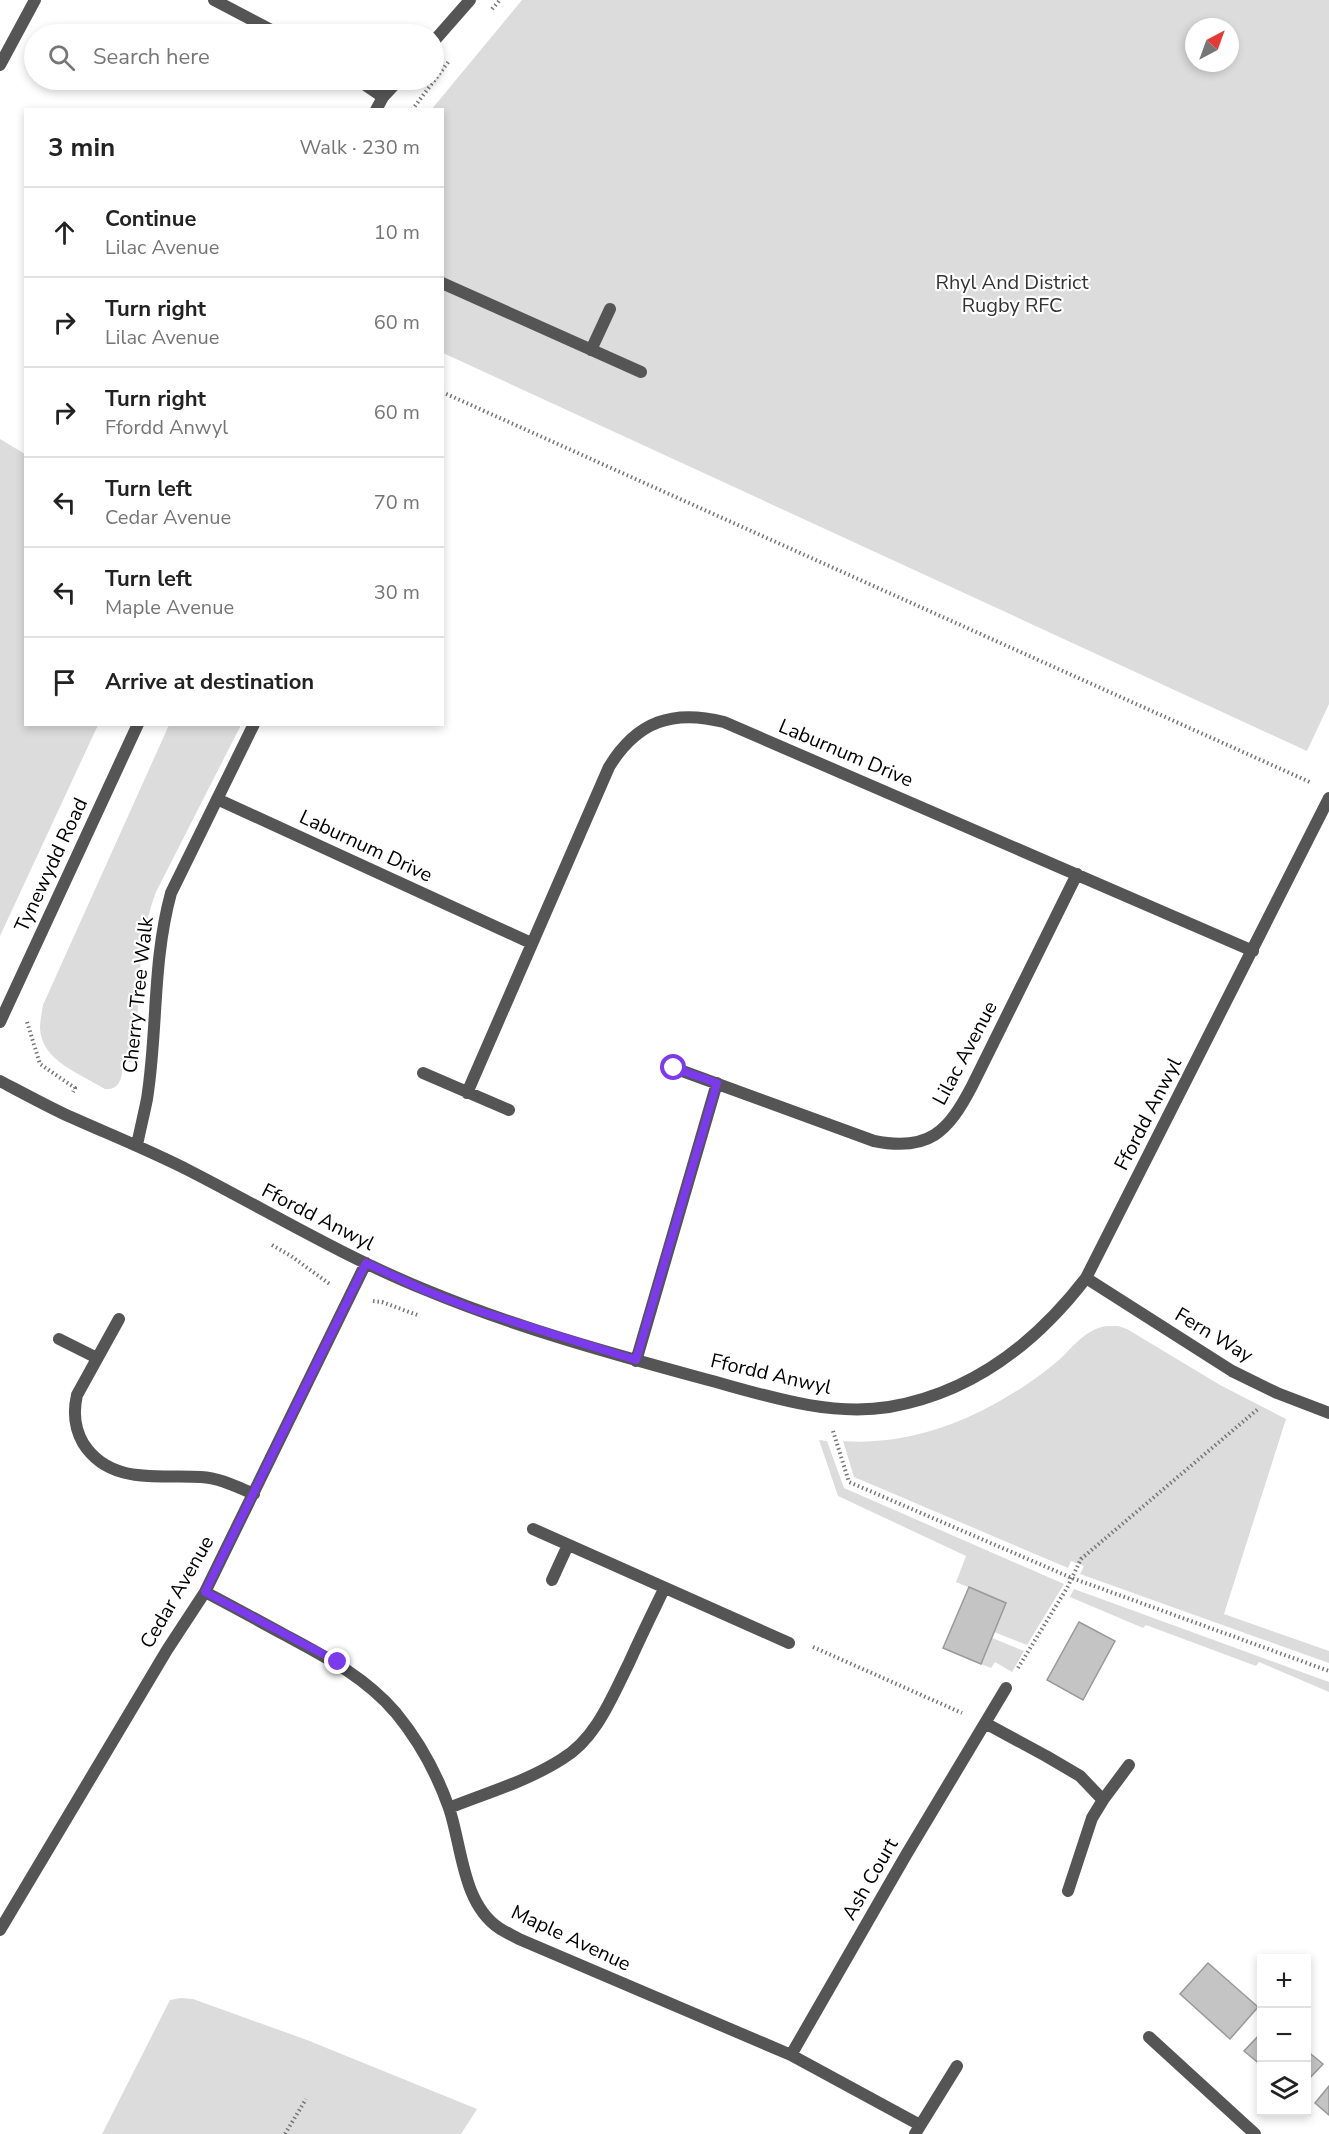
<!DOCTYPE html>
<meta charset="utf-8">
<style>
:root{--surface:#fff;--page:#f6f6f6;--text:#222;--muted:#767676;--line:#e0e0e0}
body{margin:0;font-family:"Nunito Sans",sans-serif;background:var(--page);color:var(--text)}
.controls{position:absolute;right:18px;bottom:18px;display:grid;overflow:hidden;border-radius:0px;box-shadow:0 3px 9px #0003}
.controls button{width:54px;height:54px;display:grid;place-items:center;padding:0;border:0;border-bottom:2px solid var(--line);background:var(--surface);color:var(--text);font:30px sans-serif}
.compass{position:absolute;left:1185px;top:18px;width:54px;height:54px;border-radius:50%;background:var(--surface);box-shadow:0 3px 9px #0003;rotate:41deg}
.stop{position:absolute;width:18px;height:18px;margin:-14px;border:4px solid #7c3aed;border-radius:50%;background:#fff}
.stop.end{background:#7c3aed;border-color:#fff;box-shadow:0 2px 6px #0008}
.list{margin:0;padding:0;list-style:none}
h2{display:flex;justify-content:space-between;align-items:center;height:78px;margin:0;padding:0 24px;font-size:26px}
h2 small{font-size:20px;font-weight:400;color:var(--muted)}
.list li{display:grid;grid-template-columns:39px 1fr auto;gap:18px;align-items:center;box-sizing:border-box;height:90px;padding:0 24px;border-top:2px solid var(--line)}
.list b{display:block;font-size:22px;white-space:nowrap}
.list p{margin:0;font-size:20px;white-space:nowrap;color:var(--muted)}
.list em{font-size:20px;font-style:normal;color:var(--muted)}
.icon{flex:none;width:33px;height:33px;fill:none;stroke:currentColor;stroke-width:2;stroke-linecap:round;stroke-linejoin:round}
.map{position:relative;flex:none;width:1329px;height:2134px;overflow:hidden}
.search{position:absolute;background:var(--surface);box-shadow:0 3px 9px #0003;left:24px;top:24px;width:420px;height:66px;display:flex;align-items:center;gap:15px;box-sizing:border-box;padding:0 21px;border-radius:33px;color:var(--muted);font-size:22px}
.panel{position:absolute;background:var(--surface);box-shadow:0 3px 9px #0003;left:24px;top:108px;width:420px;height:618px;border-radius:0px}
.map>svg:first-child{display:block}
.green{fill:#dcdcdc;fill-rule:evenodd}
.building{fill:#c4c4c4;stroke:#999;stroke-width:1.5}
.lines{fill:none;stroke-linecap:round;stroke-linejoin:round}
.path{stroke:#777;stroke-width:4;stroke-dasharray:1.5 3;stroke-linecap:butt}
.service{stroke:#555;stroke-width:12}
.minor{stroke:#555;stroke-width:12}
.tertiary{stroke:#555;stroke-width:12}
.route{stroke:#7c3aed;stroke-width:8}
.labels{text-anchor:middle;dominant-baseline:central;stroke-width:4.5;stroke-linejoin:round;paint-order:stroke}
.park-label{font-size:20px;fill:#333;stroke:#fff}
.street-label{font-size:20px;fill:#000;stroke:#fff}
</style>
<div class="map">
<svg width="1329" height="2134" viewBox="0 0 1329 2134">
<rect width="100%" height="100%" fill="#fff"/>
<path class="green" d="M522 0H1329V704L1307 751 443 353 442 110H431ZM1194 27H1230V63H1194Z
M0 439 25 454 26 724 98 725 0 936Z
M169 725H241L156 892C136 945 139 1006 136 1062H123C122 1075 122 1090 105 1089 81 1074 41 1061 40 1028 40 1020 42 1012 43 1005Z
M1107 1326H1118L1127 1329 1220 1385 1286 1419 1224 1614 1329 1651V1663L1080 1574 1084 1566 1071 1561 1068 1568 854 1477 843 1441C919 1447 994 1412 1053 1365 1071 1351 1083 1329 1107 1326Z
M819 1440 827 1441 844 1488 1064 1584 1027 1645 994 1632 1006 1603 956 1582 966 1556 838 1496Z
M1074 1589 1329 1682V1692L1259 1662 1256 1666 1146 1625 1143 1628 1070 1597Z
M992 1638 1024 1651 1012 1672 995 1662 991 1668 981 1664Z
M181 1998 193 1999 307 2040 477 2109 461 2134H102L170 2000Z"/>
<path class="building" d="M969 1587 1006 1603 981 1664 943 1648Z
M1079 1622 1115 1641 1083 1700 1047 1680Z
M1208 1963 1258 2007 1230 2039 1180 1994Z
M1262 2032V2066L1244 2051Z
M1306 2050 1323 2064 1306 2082Z
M1329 2086V2115L1315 2103Z"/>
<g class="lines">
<path class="path" d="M492 9 500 0
M412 110 449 61
M442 392 1312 783
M27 1022 40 1064 75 1088 73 1092
M272 1245 291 1256 331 1285
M373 1301 382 1302 420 1316
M833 1431 849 1482 1072 1578 1329 1671
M813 1647 962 1713
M1018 1668 1067 1588 1081 1559 1258 1409
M285 2134 306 2099"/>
<path class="service" d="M442 283 641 372
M591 350 610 309"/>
<path class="minor" d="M214 0 279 34
M0 65 35 0
M358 80 383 97
M217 799 531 943
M674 1068 874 1141C929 1152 948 1132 972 1086L1077 874
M423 1073 509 1110
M0 1081C21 1092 43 1104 64 1114 106 1133 149 1150 190 1171 268 1211 344 1257 426 1290 515 1327 609 1353 701 1378 762 1394 825 1417 889 1407 972 1393 1036 1343 1086 1278L1329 798
M467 1093 609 767C637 721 673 709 724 722L1253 951
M137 1145C140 1130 144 1114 147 1099 158 1029 152 963 171 893L254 724
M1086 1278 1232 1371 1277 1393 1329 1413
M119 1319 77 1395C73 1412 74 1427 83 1443 110 1486 160 1474 201 1477 220 1478 237 1487 254 1494
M59 1339 97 1358
M636 1361 717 1083
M533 1529 789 1643
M552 1580 568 1545
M205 1592C232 1606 259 1621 285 1635 326 1657 365 1677 396 1713 419 1741 437 1774 449 1808 462 1846 462 1903 499 1928 505 1932 512 1935 519 1939L791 2055 920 2125
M985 1723 1046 1756 1080 1776 1103 1800
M449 1808C486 1793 528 1781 562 1759 596 1739 612 1697 629 1663 640 1638 652 1614 664 1589
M1068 1891 1092 1818 1103 1800 1129 1765
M0 1930 167 1650 205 1592 366 1263
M1149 2037 1255 2134
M791 2055 906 1855 1006 1688
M915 2134 957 2066"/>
<path class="tertiary" d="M434 41 470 0
M376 110 383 97 399 80
M0 1022 138 724"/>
</g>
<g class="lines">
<path class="route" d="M338 1662 205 1592 366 1263 424 1290 476 1310 636 1360 717 1083 674 1068"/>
</g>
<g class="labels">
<g class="park-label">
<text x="1012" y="282">Rhyl And District<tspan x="1012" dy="23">Rugby RFC</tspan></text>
</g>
<g class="street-label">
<text transform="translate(846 753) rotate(23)">Laburnum Drive</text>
<text transform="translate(366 846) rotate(25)">Laburnum Drive</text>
<text transform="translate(51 865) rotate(-65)">Tynewydd Road</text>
<text transform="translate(138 995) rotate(-84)">Cherry Tree Walk</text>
<text transform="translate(965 1053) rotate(-62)">Lilac Avenue</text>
<text transform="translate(1148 1114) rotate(-63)">Ffordd Anwyl</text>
<text transform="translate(318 1217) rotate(27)">Ffordd Anwyl</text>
<text transform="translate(1214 1335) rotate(31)">Fern Way</text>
<text transform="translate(771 1374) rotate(13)">Ffordd Anwyl</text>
<text transform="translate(177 1592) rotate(-60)">Cedar Avenue</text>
<text transform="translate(870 1879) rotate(-60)">Ash Court</text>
<text transform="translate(571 1938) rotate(25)">Maple Avenue</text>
</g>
</g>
</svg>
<div class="controls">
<button>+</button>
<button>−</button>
<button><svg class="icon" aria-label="layers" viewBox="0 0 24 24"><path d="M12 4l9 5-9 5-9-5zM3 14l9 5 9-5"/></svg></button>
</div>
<svg class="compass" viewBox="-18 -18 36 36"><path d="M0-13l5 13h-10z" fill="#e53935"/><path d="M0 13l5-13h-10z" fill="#767676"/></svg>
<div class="stop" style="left:674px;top:1068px"></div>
<div class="stop end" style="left:338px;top:1662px"></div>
<div class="search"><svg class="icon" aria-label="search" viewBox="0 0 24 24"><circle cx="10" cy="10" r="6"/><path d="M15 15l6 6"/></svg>Search here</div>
<section class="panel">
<h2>3 min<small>Walk · 230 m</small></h2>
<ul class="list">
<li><svg class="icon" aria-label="ahead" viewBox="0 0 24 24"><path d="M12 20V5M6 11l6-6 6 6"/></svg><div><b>Continue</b><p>Lilac Avenue</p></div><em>10 m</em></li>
<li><svg class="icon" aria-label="right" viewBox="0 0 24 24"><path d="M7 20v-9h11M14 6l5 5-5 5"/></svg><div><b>Turn right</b><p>Lilac Avenue</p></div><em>60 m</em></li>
<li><svg class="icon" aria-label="right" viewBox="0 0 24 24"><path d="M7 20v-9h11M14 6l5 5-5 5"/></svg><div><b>Turn right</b><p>Ffordd Anwyl</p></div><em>60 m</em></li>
<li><svg class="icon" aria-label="left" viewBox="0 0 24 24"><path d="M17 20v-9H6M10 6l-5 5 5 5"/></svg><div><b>Turn left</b><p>Cedar Avenue</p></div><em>70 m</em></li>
<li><svg class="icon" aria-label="left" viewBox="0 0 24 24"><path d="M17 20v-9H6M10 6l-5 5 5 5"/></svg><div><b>Turn left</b><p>Maple Avenue</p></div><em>30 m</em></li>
<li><svg class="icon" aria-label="arrive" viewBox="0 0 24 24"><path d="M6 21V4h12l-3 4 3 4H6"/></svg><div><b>Arrive at destination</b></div></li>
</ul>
</section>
</div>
